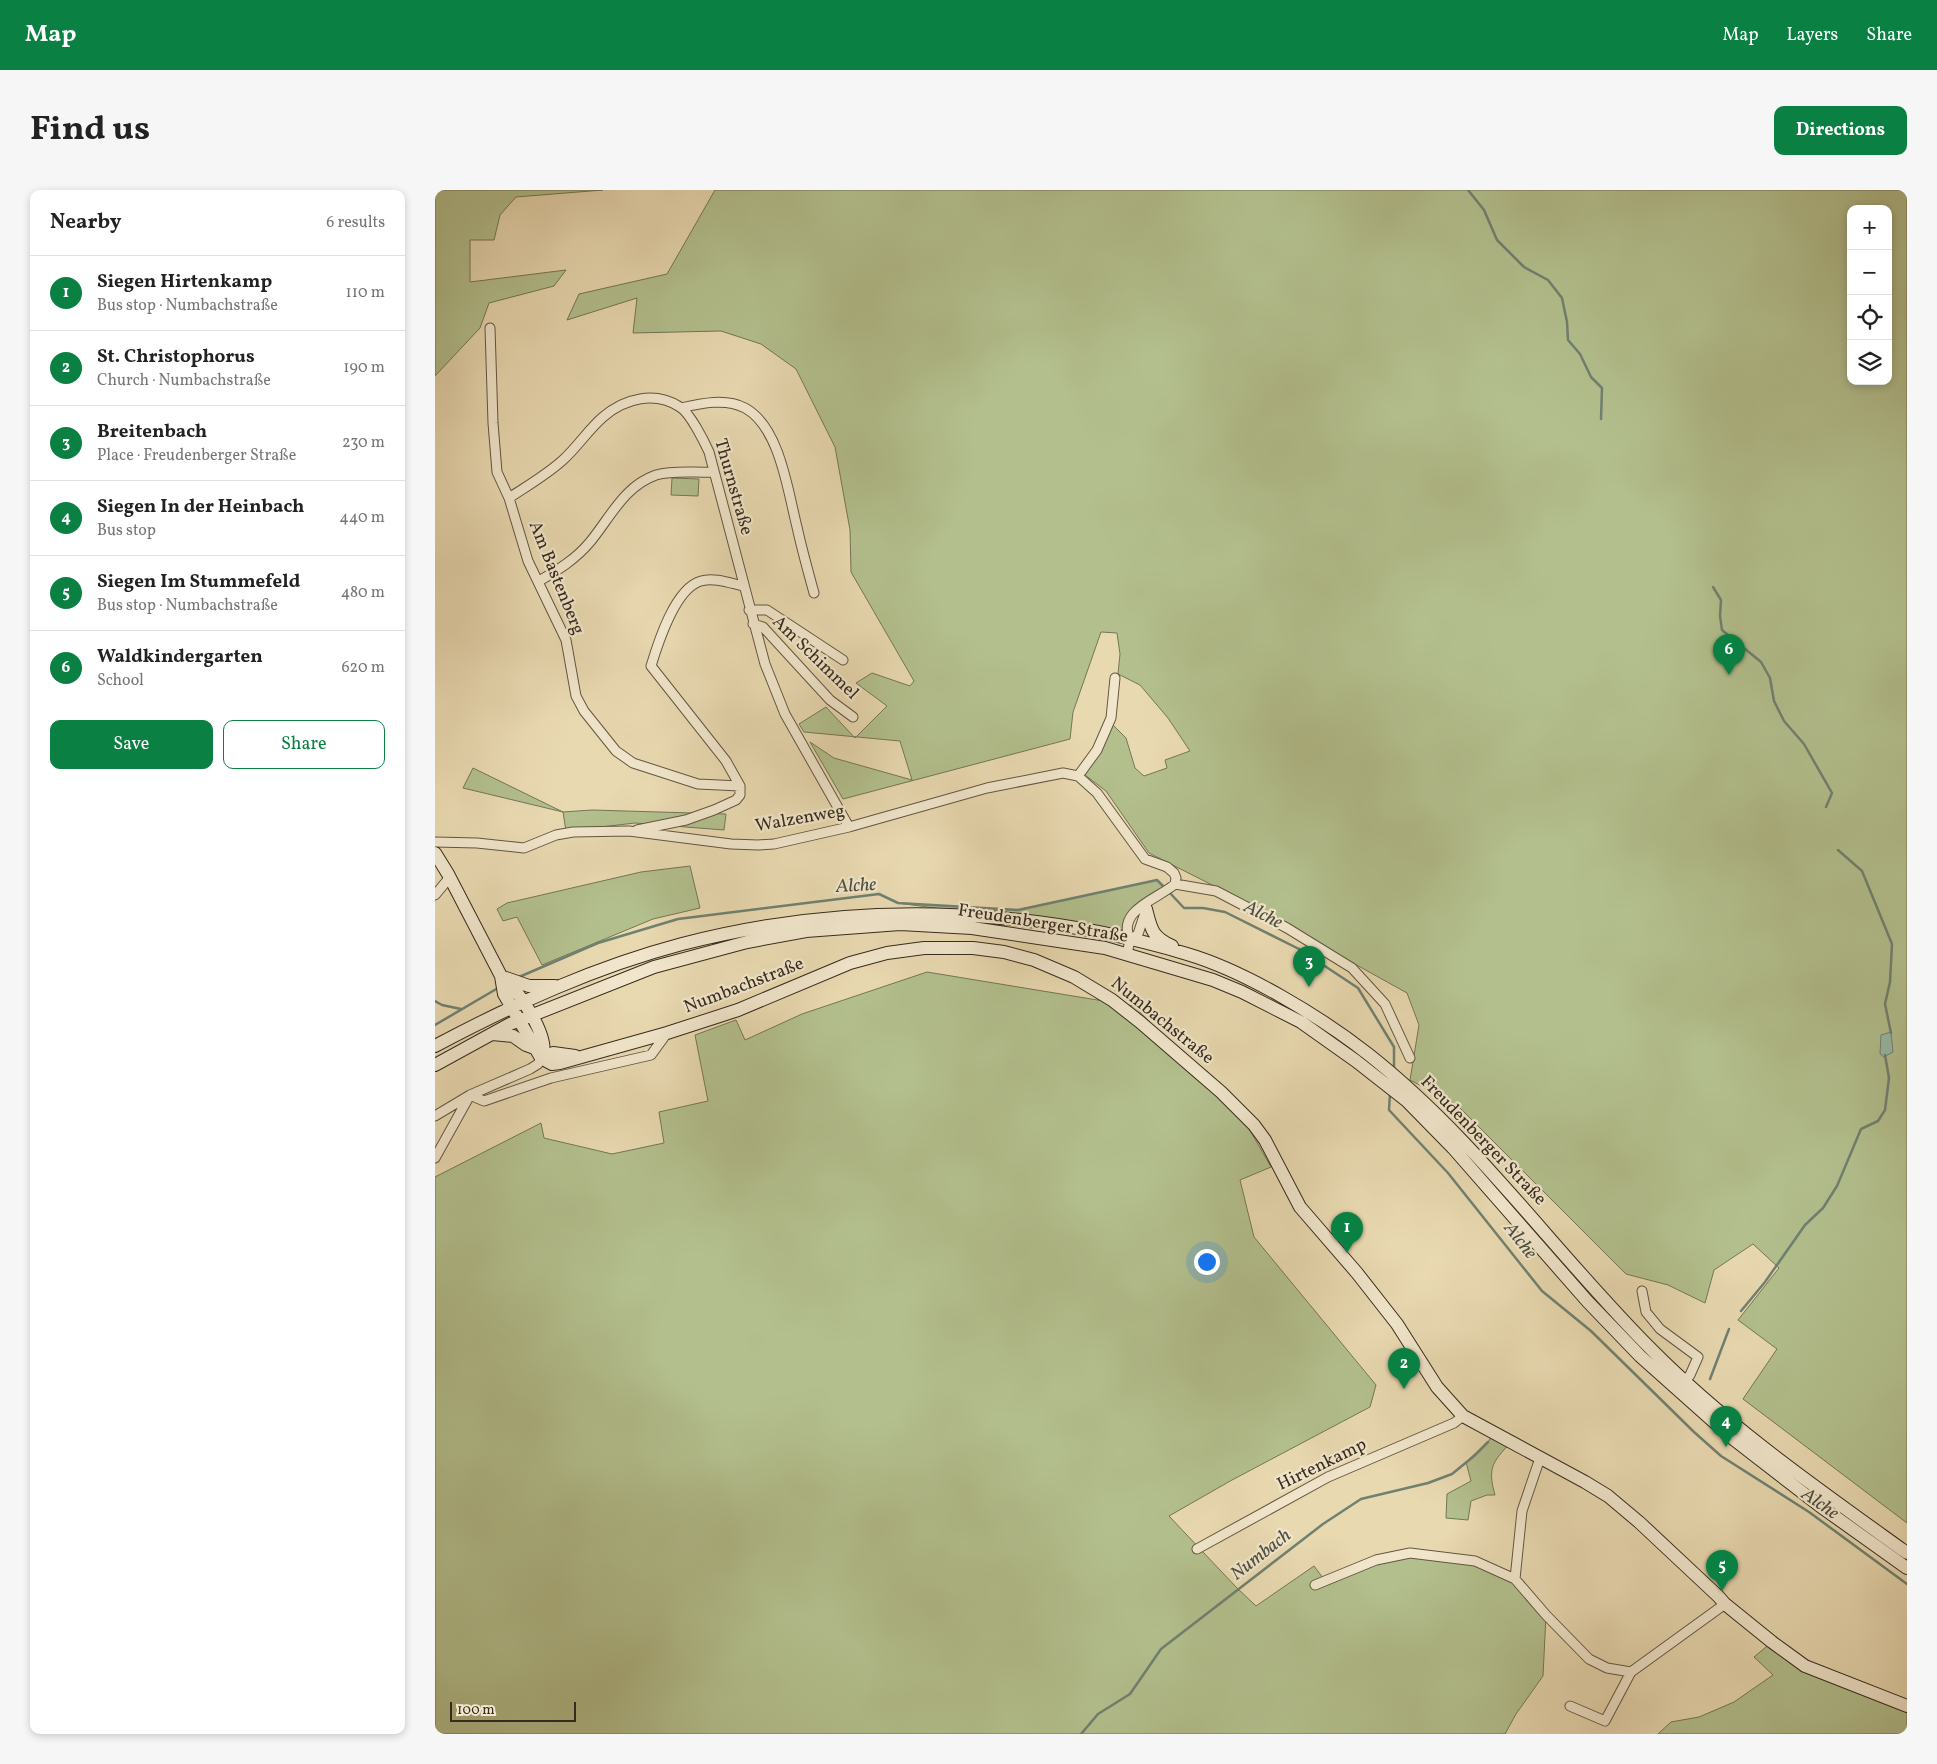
<!DOCTYPE html>
<meta charset="utf-8">
<style>
:root{--surface:#fff;--page:#f6f6f6;--text:#222;--muted:#767676;--line:#e0e0e0;--accent:#0b8043}
body{margin:0;font-family:Vollkorn,serif;background:var(--page);color:var(--text)}
.controls{position:absolute;right:15px;top:15px;display:grid;overflow:hidden;border-radius:10px;box-shadow:0 2px 8px #0003}
.controls button{width:45px;height:45px;display:grid;place-items:center;padding:0;border:0;border-bottom:1px solid var(--line);background:var(--surface);color:var(--text);font:25px sans-serif}
.scale{position:absolute;left:15px;bottom:12px;width:126px;box-sizing:border-box;padding-left:5px;border:2px solid #362b1e;border-top:0;font-size:14px;line-height:18px;white-space:nowrap;color:#362b1e;-webkit-text-stroke:4px #f1e6cc;paint-order:stroke}
.you{position:absolute;left:771px;top:1071px;width:18px;height:18px;margin:-12px;border:4px solid #fff;border-radius:50%;background:#1a73e8;box-shadow:0 0 0 8px #1a73e833}
.badge{display:grid;place-items:center;width:32px;height:32px;border-radius:50%;background:var(--accent);color:#fff;font-size:16px;font-weight:700}
.pin{position:absolute;translate:-50% -41px;filter:drop-shadow(0 1px 2px #0008)}
.pin::after{content:'';position:absolute;top:26px;width:18px;height:15px;background:inherit;clip-path:polygon(0 0,100% 0,50% 100%)}
.list{margin:0;padding:0;list-style:none}
h2{display:flex;justify-content:space-between;align-items:center;height:65px;margin:0;padding:0 20px;font-size:21px}
h2 small{font-size:16px;font-weight:400;color:var(--muted)}
.list li{display:grid;grid-template-columns:32px 1fr auto;gap:15px;align-items:center;box-sizing:border-box;height:75px;padding:0 20px;border-top:1px solid var(--line)}
.list b{display:block;font-size:19px;white-space:nowrap}
.list p{margin:0;font-size:16px;white-space:nowrap;color:var(--muted)}
.list em{font-size:16px;font-style:normal;color:var(--muted)}
.actions{display:flex;gap:10px;padding:15px 20px}
.actions a{flex:1;padding:11px 0;border:1px solid var(--accent);border-radius:10px;text-align:center;font-size:18px;color:var(--accent)}
.actions .main{background:var(--accent);color:#fff}
.icon{flex:none;width:28px;height:28px;fill:none;stroke:currentColor;stroke-width:2;stroke-linecap:round;stroke-linejoin:round}
.map{position:relative;flex:none;width:1472px;height:1544px;overflow:hidden;border-radius:10px}
header{display:flex;align-items:center;gap:30px;box-sizing:border-box;height:70px;padding:0 25px;background:var(--accent);color:#fff}
header strong{font-size:24px}
nav{display:flex;gap:28px;margin-inline-start:auto;font-size:18px}
.intro{display:flex;align-items:center;justify-content:space-between;box-sizing:border-box;height:120px;padding:0 30px}
h1{margin:0;font-size:35px}
.button{padding:12px 22px;border-radius:10px;background:var(--accent);color:#fff;font-size:18px;font-weight:700}
main{display:flex;gap:30px;padding:0 30px}
aside{flex:1;background:var(--surface);border-radius:10px;box-shadow:0 2px 8px #0003}
.map>svg:first-child{display:block}
.green{fill:#b3c08e;stroke:#747656;fill-rule:evenodd}
.water{fill:#97baa9;stroke:#708171}
.lines{fill:none;stroke-linecap:round;stroke-linejoin:round}
.stream{stroke:#708171;stroke-width:2.5}
.street-casing{stroke:#635643;stroke-width:11}
.secondary-casing{stroke:#362b1e;stroke-width:14}
.street{stroke:#f1e6cc;stroke-width:9}
.secondary{stroke:#f1e6cc;stroke-width:12}
.labels{text-anchor:middle;dominant-baseline:central;stroke-width:4.5;stroke-linejoin:round;paint-order:stroke}
.street-label{font-size:18px;fill:#362b1e;stroke:#f1e6cc}
.water-label{font-size:19px;font-style:italic;fill:#4e4f41;stroke:#f1e6cc}
</style>
<header>
<strong>Map</strong>
<nav><a>Map</a><a>Layers</a><a>Share</a></nav>
</header>
<div class="intro"><h1>Find us</h1><a class="button">Directions</a></div>
<main>
<aside>
<h2>Nearby<small>6 results</small></h2>
<ul class="list">
<li><span class="badge">1</span><div><b>Siegen Hirtenkamp</b><p>Bus stop · Numbachstraße</p></div><em>110 m</em></li>
<li><span class="badge">2</span><div><b>St. Christophorus</b><p>Church · Numbachstraße</p></div><em>190 m</em></li>
<li><span class="badge">3</span><div><b>Breitenbach</b><p>Place · Freudenberger Straße</p></div><em>230 m</em></li>
<li><span class="badge">4</span><div><b>Siegen In der Heinbach</b><p>Bus stop</p></div><em>440 m</em></li>
<li><span class="badge">5</span><div><b>Siegen Im Stummefeld</b><p>Bus stop · Numbachstraße</p></div><em>480 m</em></li>
<li><span class="badge">6</span><div><b>Waldkindergarten</b><p>School</p></div><em>620 m</em></li>
</ul>
<div class="actions"><a class="main">Save</a><a>Share</a></div>
</aside>
<div class="map">
<svg width="1472" height="1544" viewBox="0 0 1472 1544">
<rect width="100%" height="100%" fill="#e9d9b1"/>
<filter id="stains"><feTurbulence type="fractalNoise" baseFrequency=".004" numOctaves="4"/><feColorMatrix values="0 0 0 0 .2 0 0 0 0 .09 0 0 0 0 .02 0 0 0 .5 -.17"/></filter>
<radialGradient id="worn" r=".72"><stop offset=".6" stop-color="#630" stop-opacity="0"/><stop offset="1" stop-color="#630" stop-opacity=".3"/></radialGradient>
<path class="green" d="M0 0H168L81 7 65 25 59 50H35V92L131 80 119 96 54 113 45 138 0 186Z
M280 0H1472V1333L1308 1209 1342 1159 1303 1130 1344 1078 1318 1054 1279 1080 1270 1113 1233 1095 1191 1084 1022 915 975 890 984 835 972 803 783 698 714 663 671 601 650 585 678 535 691 548 700 578 709 586 732 578 730 570 755 561 733 528 705 495 683 484 685 464 682 443 666 442 638 522 635 549 408 609 375 552 399 568 477 590 465 551 369 542 364 534 391 517 420 548 452 516 421 493 437 483 475 496 479 491 416 382 415 340 400 257 361 179 326 154 286 141 198 143 202 108 132 130 144 104 232 84ZM1416 19H1453V191H1416Z
M237 288 264 289 263 306 236 305Z
M38 578 128 622 157 620 291 624 289 640 200 633 131 641 128 622 28 598Z
M255 676 265 718 218 729 107 775 82 727 68 731 62 719 72 713 206 682Z
M722 690 733 700 704 716 691 742 630 736 463 713 583 720Z
M492 782 699 816 808 928 836 977 805 990 819 1047 941 1195 935 1217 797 1290 734 1326 801 1397 821 1416 879 1376 888 1388 975 1363 1040 1371 1080 1389 1111 1425 1108 1486 1081 1524 1070 1544H0V987L106 933 109 948 177 964 229 953 224 922 273 911 260 845 301 830 310 850 367 824Z
M1059 1243 1076 1252C1058 1272 1052 1277 1060 1305H1052L1036 1311 1033 1330 1011 1328 1012 1304 1036 1291 1031 1272 1053 1252Z
M1337 1452 1350 1462 1472 1516V1544H1223L1236 1532 1264 1527 1299 1512 1338 1485 1319 1467Z"/>
<path class="water" d="M1456 842 1458 862 1449 867 1445 864 1446 845Z"/>
<g class="lines">
<path class="stream" d="M1033 0 1049 20 1062 50 1089 77 1113 90 1127 108 1132 132 1133 150 1145 164 1156 187 1167 198 1166 229
M1278 397 1286 410 1285 426 1287 440 1326 472 1335 488 1339 511 1349 531 1369 554 1397 603 1391 617
M1403 660 1427 681 1457 754 1455 792 1450 814 1456 843
M734 702 749 718H768L790 722 864 759 923 798 959 857V880
M84 787 163 753 243 729 444 704 463 713 583 720 722 690 730 698
M0 811 7 815 26 819
M0 835 63 798
M955 903 954 920 1013 983 1107 1101 1156 1141 1259 1242 1286 1266 1374 1322 1472 1394
M1306 1121 1330 1092 1370 1035 1388 1018 1402 996 1426 939 1443 931 1450 920 1454 888 1450 865
M1275 1189 1294 1139
M646 1544 663 1524 695 1504 726 1459 888 1334 926 1309 993 1293 1017 1284 1039 1266 1053 1252"/>
<g class="street-casing">
<path id="street" d="M55 138 58 233 62 282 74 308 93 371 131 450 141 506 149 521 181 561 198 573 263 594 305 596
M246 218C267 213 291 208 310 218 345 237 353 302 362 337 367 360 373 381 379 403
M74 308C92 296 113 284 129 269 143 256 154 239 168 227 190 208 220 201 245 217 255 223 269 251 274 262L330 474 350 524 414 637
M104 391C123 380 141 369 155 352 175 328 189 296 221 285 239 280 260 283 278 282
M314 420H332L408 470
M318 434 328 437 395 510 418 527
M643 586 662 560 676 528 680 488
M202 640 251 630 279 620 301 610 305 605V596L291 571 216 476C223 453 240 398 266 391 279 387 295 393 308 396
M0 652 42 653 89 658 121 645 138 642 194 641 296 654 323 655 339 654 414 637 552 598 628 583 643 586 662 603 710 669 732 677 739 683 741 688 740 694C723 709 681 720 695 750
M740 694 781 701 852 738 917 778 950 814 975 868
M0 705 15 687
M692 764 695 750 703 744 711 720
M35 905 49 911 116 888 216 865 232 843
M0 926 35 905 95 879 103 874 106 868
M0 968 35 905
M1207 1101 1211 1122 1225 1139 1263 1167 1255 1185 1250 1191
M762 1359 893 1287 1019 1233 1028 1226
M1080 1389 1087 1321 1105 1268
M880 1395 941 1370 975 1363 1040 1371 1080 1389 1111 1425 1154 1469 1172 1478 1196 1482 1290 1414
M1135 1516 1170 1531 1196 1482"/>
</g>
<g class="secondary-casing">
<path id="secondary" d="M0 663 13 684 66 786C82 799 104 832 108 853 109 858 108 863 106 868
M711 719C716 739 717 747 737 756
M66 786 69 804 106 868
M71 788 94 796H120
M57 844 78 846 91 855 99 858
M0 856C79 814 160 777 247 754 412 711 589 715 752 764 810 781 886 827 933 864 1041 949 1119 1062 1215 1158 1292 1236 1383 1299 1472 1363
M106 868 117 874 125 873 232 843 303 820 415 773 452 763 489 758H538L569 762 599 770 639 787 677 810 705 832 786 902 819 935 830 950 865 1017 922 1083 962 1134 1002 1197 1028 1226 1150 1292 1173 1306 1204 1332 1283 1406 1290 1414 1337 1452 1370 1476 1472 1516
M106 868 118 863 140 866
M0 875 75 834 219 777 312 752 371 741 465 734 537 738 670 758 778 790 807 802 866 832 921 871 972 911 1018 958 1153 1112 1205 1166 1297 1248 1385 1316 1472 1378"/>
</g>
<use href="#street" class="street"/>
<use href="#secondary" class="secondary"/>
</g>
<g class="labels">
<g class="street-label">
<text transform="translate(298 297) rotate(74)">Thurnstraße</text>
<text transform="translate(121 388) rotate(68)">Am Bastenberg</text>
<text transform="translate(380 468) rotate(44)">Am Schimmel</text>
<text transform="translate(365 629) rotate(-10)">Walzenweg</text>
<text transform="translate(608 734) rotate(9)">Freudenberger Straße</text>
<text transform="translate(309 796) rotate(-21)">Numbachstraße</text>
<text transform="translate(727 831) rotate(39)">Numbachstraße</text>
<text transform="translate(1048 951) rotate(46)">Freudenberger Straße</text>
<text transform="translate(887 1275) rotate(-26)">Hirtenkamp</text>
</g>
<g class="water-label">
<text transform="translate(421 696) rotate(-3)">Alche</text>
<text transform="translate(828 725) rotate(27)">Alche</text>
<text transform="translate(1085 1051) rotate(52)">Alche</text>
<text transform="translate(1385 1314) rotate(35)">Alche</text>
<text transform="translate(826 1365) rotate(-38)">Numbach</text>
</g>
</g>
<rect width="100%" height="100%" filter="url(#stains)"/>
<rect width="100%" height="100%" fill="url(#worn)"/>
</svg>
<div class="controls">
<button>+</button>
<button>−</button>
<button><svg class="icon" aria-label="locate" viewBox="0 0 24 24"><circle cx="12" cy="12" r="6"/><path d="M12 2v4M12 18v4M2 12h4M18 12h4"/></svg></button>
<button><svg class="icon" aria-label="layers" viewBox="0 0 24 24"><path d="M12 4l9 5-9 5-9-5zM3 14l9 5 9-5"/></svg></button>
</div>
<div class="scale">100 m</div>
<div class="you"></div>
<div class="pin badge" style="left:912px;top:1063px">1</div>
<div class="pin badge" style="left:969px;top:1199px">2</div>
<div class="pin badge" style="left:874px;top:797px">3</div>
<div class="pin badge" style="left:1291px;top:1257px">4</div>
<div class="pin badge" style="left:1287px;top:1401px">5</div>
<div class="pin badge" style="left:1294px;top:485px">6</div>
</div>
</main>
